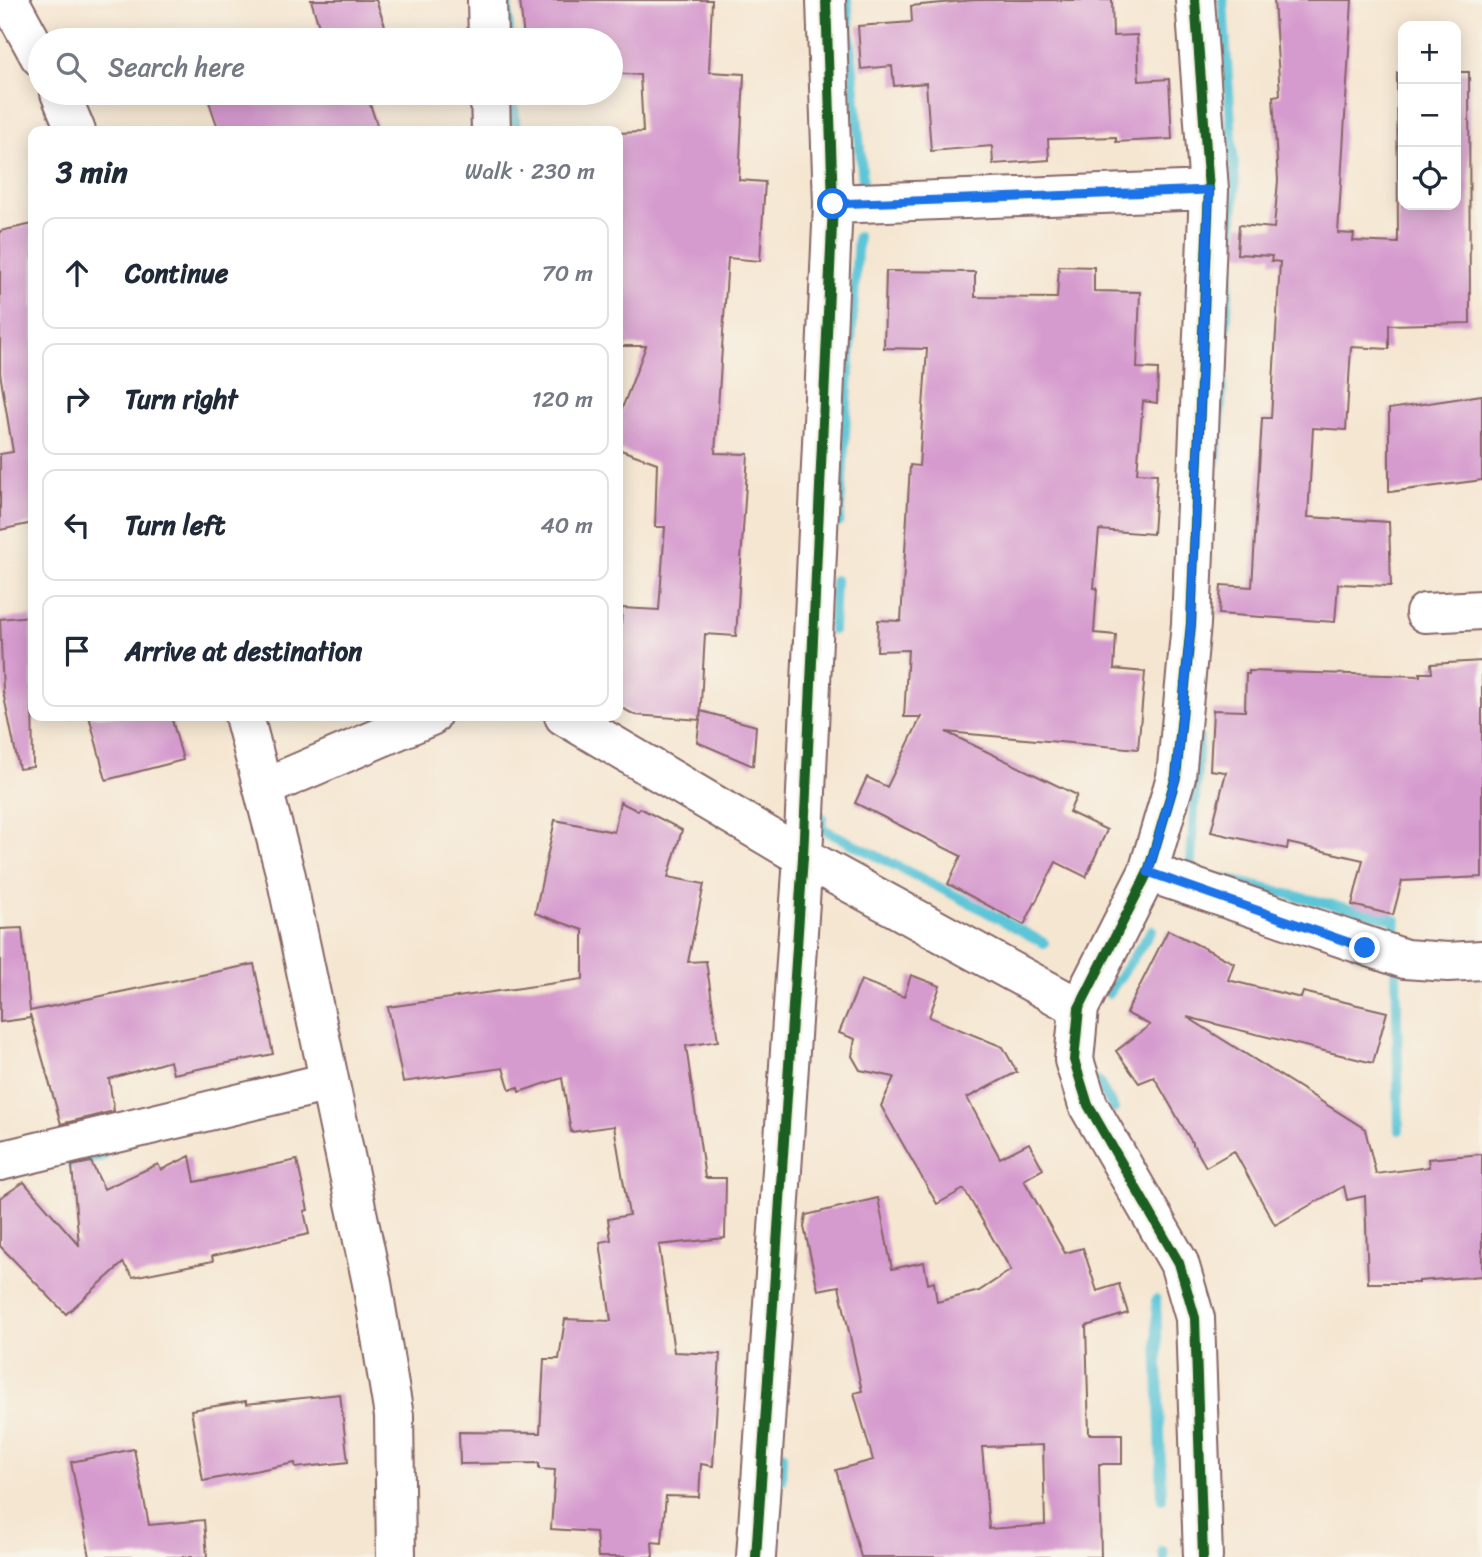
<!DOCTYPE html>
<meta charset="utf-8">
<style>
:root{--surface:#fff;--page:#f6f6f7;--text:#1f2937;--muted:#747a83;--line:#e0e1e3}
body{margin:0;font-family:Sriracha,sans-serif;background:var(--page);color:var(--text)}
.controls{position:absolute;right:21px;top:21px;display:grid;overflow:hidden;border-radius:14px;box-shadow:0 4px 18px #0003}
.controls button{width:63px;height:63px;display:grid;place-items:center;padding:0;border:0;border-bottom:2px solid var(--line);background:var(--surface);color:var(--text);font:35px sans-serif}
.stop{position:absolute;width:21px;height:21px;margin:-16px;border:5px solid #1a73e8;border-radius:50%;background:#fff}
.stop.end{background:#1a73e8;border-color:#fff;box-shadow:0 2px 7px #0008}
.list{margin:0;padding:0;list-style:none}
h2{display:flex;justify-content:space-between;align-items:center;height:91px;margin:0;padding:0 28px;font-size:30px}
h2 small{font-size:23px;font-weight:400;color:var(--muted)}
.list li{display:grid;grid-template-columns:46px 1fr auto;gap:21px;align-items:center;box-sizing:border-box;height:112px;margin:0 14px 14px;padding:0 14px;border:2px solid var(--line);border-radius:14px}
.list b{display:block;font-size:26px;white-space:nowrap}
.list em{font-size:23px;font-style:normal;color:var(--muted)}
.icon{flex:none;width:38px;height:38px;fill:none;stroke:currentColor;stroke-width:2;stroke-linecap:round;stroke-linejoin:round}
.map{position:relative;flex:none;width:1482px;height:1557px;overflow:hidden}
.search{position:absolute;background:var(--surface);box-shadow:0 4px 18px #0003;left:28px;top:28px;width:595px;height:77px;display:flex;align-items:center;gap:18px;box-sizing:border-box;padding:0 24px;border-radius:38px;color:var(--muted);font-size:26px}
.panel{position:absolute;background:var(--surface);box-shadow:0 4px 18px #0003;left:28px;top:126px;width:595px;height:595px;border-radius:14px}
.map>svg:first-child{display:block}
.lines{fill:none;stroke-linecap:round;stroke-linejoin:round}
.stream{stroke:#5bc5d7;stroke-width:10}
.building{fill:#d59ace;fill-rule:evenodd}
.street-casing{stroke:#866565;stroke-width:42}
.street{stroke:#fff;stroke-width:38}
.cycleway-casing{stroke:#f7f3e8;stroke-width:15}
.cycleway{stroke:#1b5e20;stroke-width:10}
.route{stroke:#1a73e8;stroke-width:9}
</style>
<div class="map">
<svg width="1482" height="1557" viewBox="0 0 1482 1557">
<rect width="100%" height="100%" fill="#f7f3e8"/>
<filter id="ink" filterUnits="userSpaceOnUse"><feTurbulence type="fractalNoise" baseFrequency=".0143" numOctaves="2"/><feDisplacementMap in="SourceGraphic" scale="14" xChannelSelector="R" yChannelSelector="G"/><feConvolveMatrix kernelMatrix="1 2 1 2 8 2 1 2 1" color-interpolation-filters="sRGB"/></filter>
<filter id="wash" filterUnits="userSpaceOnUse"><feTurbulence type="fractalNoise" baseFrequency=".00686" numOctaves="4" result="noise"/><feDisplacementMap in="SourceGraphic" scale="28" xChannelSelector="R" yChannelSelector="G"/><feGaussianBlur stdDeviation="1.57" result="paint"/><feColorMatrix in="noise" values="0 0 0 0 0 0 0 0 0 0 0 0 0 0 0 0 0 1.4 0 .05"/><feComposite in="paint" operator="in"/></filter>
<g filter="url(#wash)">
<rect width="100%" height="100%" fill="#f5e6d1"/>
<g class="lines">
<path class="stream" d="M507 0 509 40
M847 0 863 182
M513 93 516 131
M1217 462 1235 186 1223 0
M839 522 858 237
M833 630 835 580
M822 817 821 828 976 906 1044 943
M1190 875 1199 738
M1226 879 1396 920 1395 930
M1396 962 1399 1130
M1109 993 1152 930
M1098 1081 1114 1109
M71 1164 103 1156
M1156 1300 1162 1499
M781 1480 782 1454
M1163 1551 1164 1557"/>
</g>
<g id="blocks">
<path class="building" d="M311 0H376L390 40H323Z
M520 0H712L709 72 744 74 739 180 765 182 760 261 728 258 715 453 748 454 736 636 705 634 700 720 635 715 618 706V624H621L622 608 659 610 665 527H655L657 463 618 449V419L646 346H618V133L643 132 640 75 611 73V40H524Z
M974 0H1112L1113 36 1137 35 1139 81 1169 79 1172 139 1116 142V137L1048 139 1049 160 993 164 992 146 931 151 926 83 894 86 892 66 861 69 858 26 912 22 911 6Z
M1274 0H1352L1338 233 1354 234 1353 241 1398 243 1397 73H1403V205H1456V72H1469L1470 323 1389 325V349L1351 347 1346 430 1313 428 1308 517 1389 522 1391 586 1338 584 1335 622 1219 614 1221 585 1252 587 1262 418H1271L1280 262 1271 261 1272 256 1237 254 1239 225 1274 228 1278 180 1273 96 1280 95Z
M206 93H375L367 95 379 131H219Z
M33 224V523L0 530V454L13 452 0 373V231Z
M1059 266 1094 267V291L1140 292 1137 368 1158 369 1157 403 1143 401 1137 473 1157 474 1153 534 1099 530 1094 588H1097L1094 633 1116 635 1114 669 1145 672 1138 749 946 732 1077 795 1069 812 1107 830 1086 877 1056 862 1024 925 948 884 961 856 855 803 867 777 887 787 921 717H904L908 650 877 651 878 620 901 621 910 465 919 466 927 349 884 348 886 271 975 272V297L1057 298Z
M1482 395V480L1389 492V409Z
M31 616 33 767 19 769 3 692 0 619Z
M1482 661V877L1402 881 1393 915 1352 905 1363 860 1288 843 1287 849 1211 832 1226 772 1210 770 1213 710 1245 711 1246 674H1249V671L1420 676V673H1432L1431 664Z
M701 711 756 726 753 766 697 742Z
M89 716H171L183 760 106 780Z
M620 802 638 811 640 808 682 830 668 877 704 884 688 962 706 961 718 1041 686 1046 705 1178H726L725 1238 659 1245 674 1352 720 1354 713 1466 701 1464 699 1497 666 1496 662 1543 652 1542 653 1557H598L596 1532 551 1529 555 1470 539 1469V1463L460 1464 459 1432 540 1433 544 1359H559L565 1319 611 1321 600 1242 611 1240 608 1219 629 1215 614 1126 571 1132 562 1078 519 1092 518 1087 510 1090 503 1068 403 1082 388 1007 583 979V930L535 913 555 820 614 832Z
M22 928 30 1011 254 964 273 1054 173 1074 170 1061 109 1079 114 1111 61 1124 30 1014V1018L0 1022V929Z
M1168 930 1234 963 1228 980 1301 998 1303 992 1387 1012 1373 1063 1187 1017 1365 1129 1376 1174 1429 1167 1428 1159 1482 1154V1276L1419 1281V1283H1368L1365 1196 1347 1200 1344 1186 1275 1225 1234 1151 1206 1167 1154 1077 1139 1083 1116 1051 1150 1025 1126 1013Z
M911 975 940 986 929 1017 1003 1047 1017 1072 967 1098 1000 1158 1029 1143 1043 1169 1024 1180 1065 1253 1083 1248 1097 1291 1119 1284 1128 1313 1086 1326 1089 1434H1122V1464H1099L1101 1557H861L836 1470 873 1460 854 1393 862 1391 839 1286 818 1290 804 1227 806 1215 878 1198 892 1269 924 1262 928 1284 934 1282 937 1302 979 1291 1011 1270 964 1189 937 1204 881 1106 894 1077 860 1070 852 1056 855 1039 839 1033 861 980 904 997ZM1043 1445 1045 1525 989 1529 982 1447Z
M190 1156 195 1182 297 1160 308 1210 304 1211 309 1234 212 1256 213 1261 133 1277 123 1263 66 1314 0 1246V1198L24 1182 79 1245 72 1166 91 1162 104 1189 158 1164 161 1170Z
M340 1394 348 1462 296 1468 295 1463 203 1481 191 1410 246 1401V1404Z
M134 1449 149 1525 204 1520 207 1557H90L71 1462Z"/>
</g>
</g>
<g filter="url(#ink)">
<use href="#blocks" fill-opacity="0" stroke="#866565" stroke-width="2"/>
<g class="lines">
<g class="street-casing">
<path id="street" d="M9 0 40 57
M487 0 488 40
M1195 0 1209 190 1191 624 1176 777 1148 872 1079 1008 1074 1060 1088 1105 1179 1263 1195 1318 1203 1557
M60 93 76 131
M490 93 491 131
M833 204 1209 190
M1425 613 1482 610
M244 716 286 876 372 1283 394 1416 396 1557
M564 716 803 857 1079 1008
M263 788 431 716
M1148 872 1405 959 1448 962 1482 960
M0 1161 329 1082
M756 1557 803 857 833 204 826 0"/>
</g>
<use href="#street" class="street"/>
<g class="cycleway-casing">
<path id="cycleway" d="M1195 0 1209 190 1191 624 1176 777 1148 872 1079 1008 1074 1060 1088 1105 1179 1263 1195 1318 1203 1557
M756 1557 803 857 833 204 826 0"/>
</g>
<use href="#cycleway" class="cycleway"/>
</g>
</g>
<g class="lines" filter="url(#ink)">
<path class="route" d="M833 204 1209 190 1191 624 1176 777 1148 872 1365 948"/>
</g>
</svg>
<div class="controls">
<button>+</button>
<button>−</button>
<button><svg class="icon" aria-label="locate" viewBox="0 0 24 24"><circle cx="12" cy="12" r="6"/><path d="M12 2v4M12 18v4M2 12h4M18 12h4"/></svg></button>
</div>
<div class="stop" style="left:833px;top:204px"></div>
<div class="stop end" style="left:1365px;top:948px"></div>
<div class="search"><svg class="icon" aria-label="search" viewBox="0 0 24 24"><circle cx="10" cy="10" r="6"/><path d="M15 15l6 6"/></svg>Search here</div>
<section class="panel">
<h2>3 min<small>Walk · 230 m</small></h2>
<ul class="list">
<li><svg class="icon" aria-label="ahead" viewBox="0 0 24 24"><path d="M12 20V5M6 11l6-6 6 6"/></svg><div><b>Continue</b></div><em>70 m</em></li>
<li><svg class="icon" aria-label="right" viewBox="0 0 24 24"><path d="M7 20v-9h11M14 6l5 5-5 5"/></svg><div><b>Turn right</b></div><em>120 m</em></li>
<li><svg class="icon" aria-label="left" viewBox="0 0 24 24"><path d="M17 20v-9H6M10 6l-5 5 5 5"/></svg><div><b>Turn left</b></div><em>40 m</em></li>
<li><svg class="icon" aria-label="arrive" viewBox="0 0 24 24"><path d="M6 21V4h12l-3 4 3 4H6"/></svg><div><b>Arrive at destination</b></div></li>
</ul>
</section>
</div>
